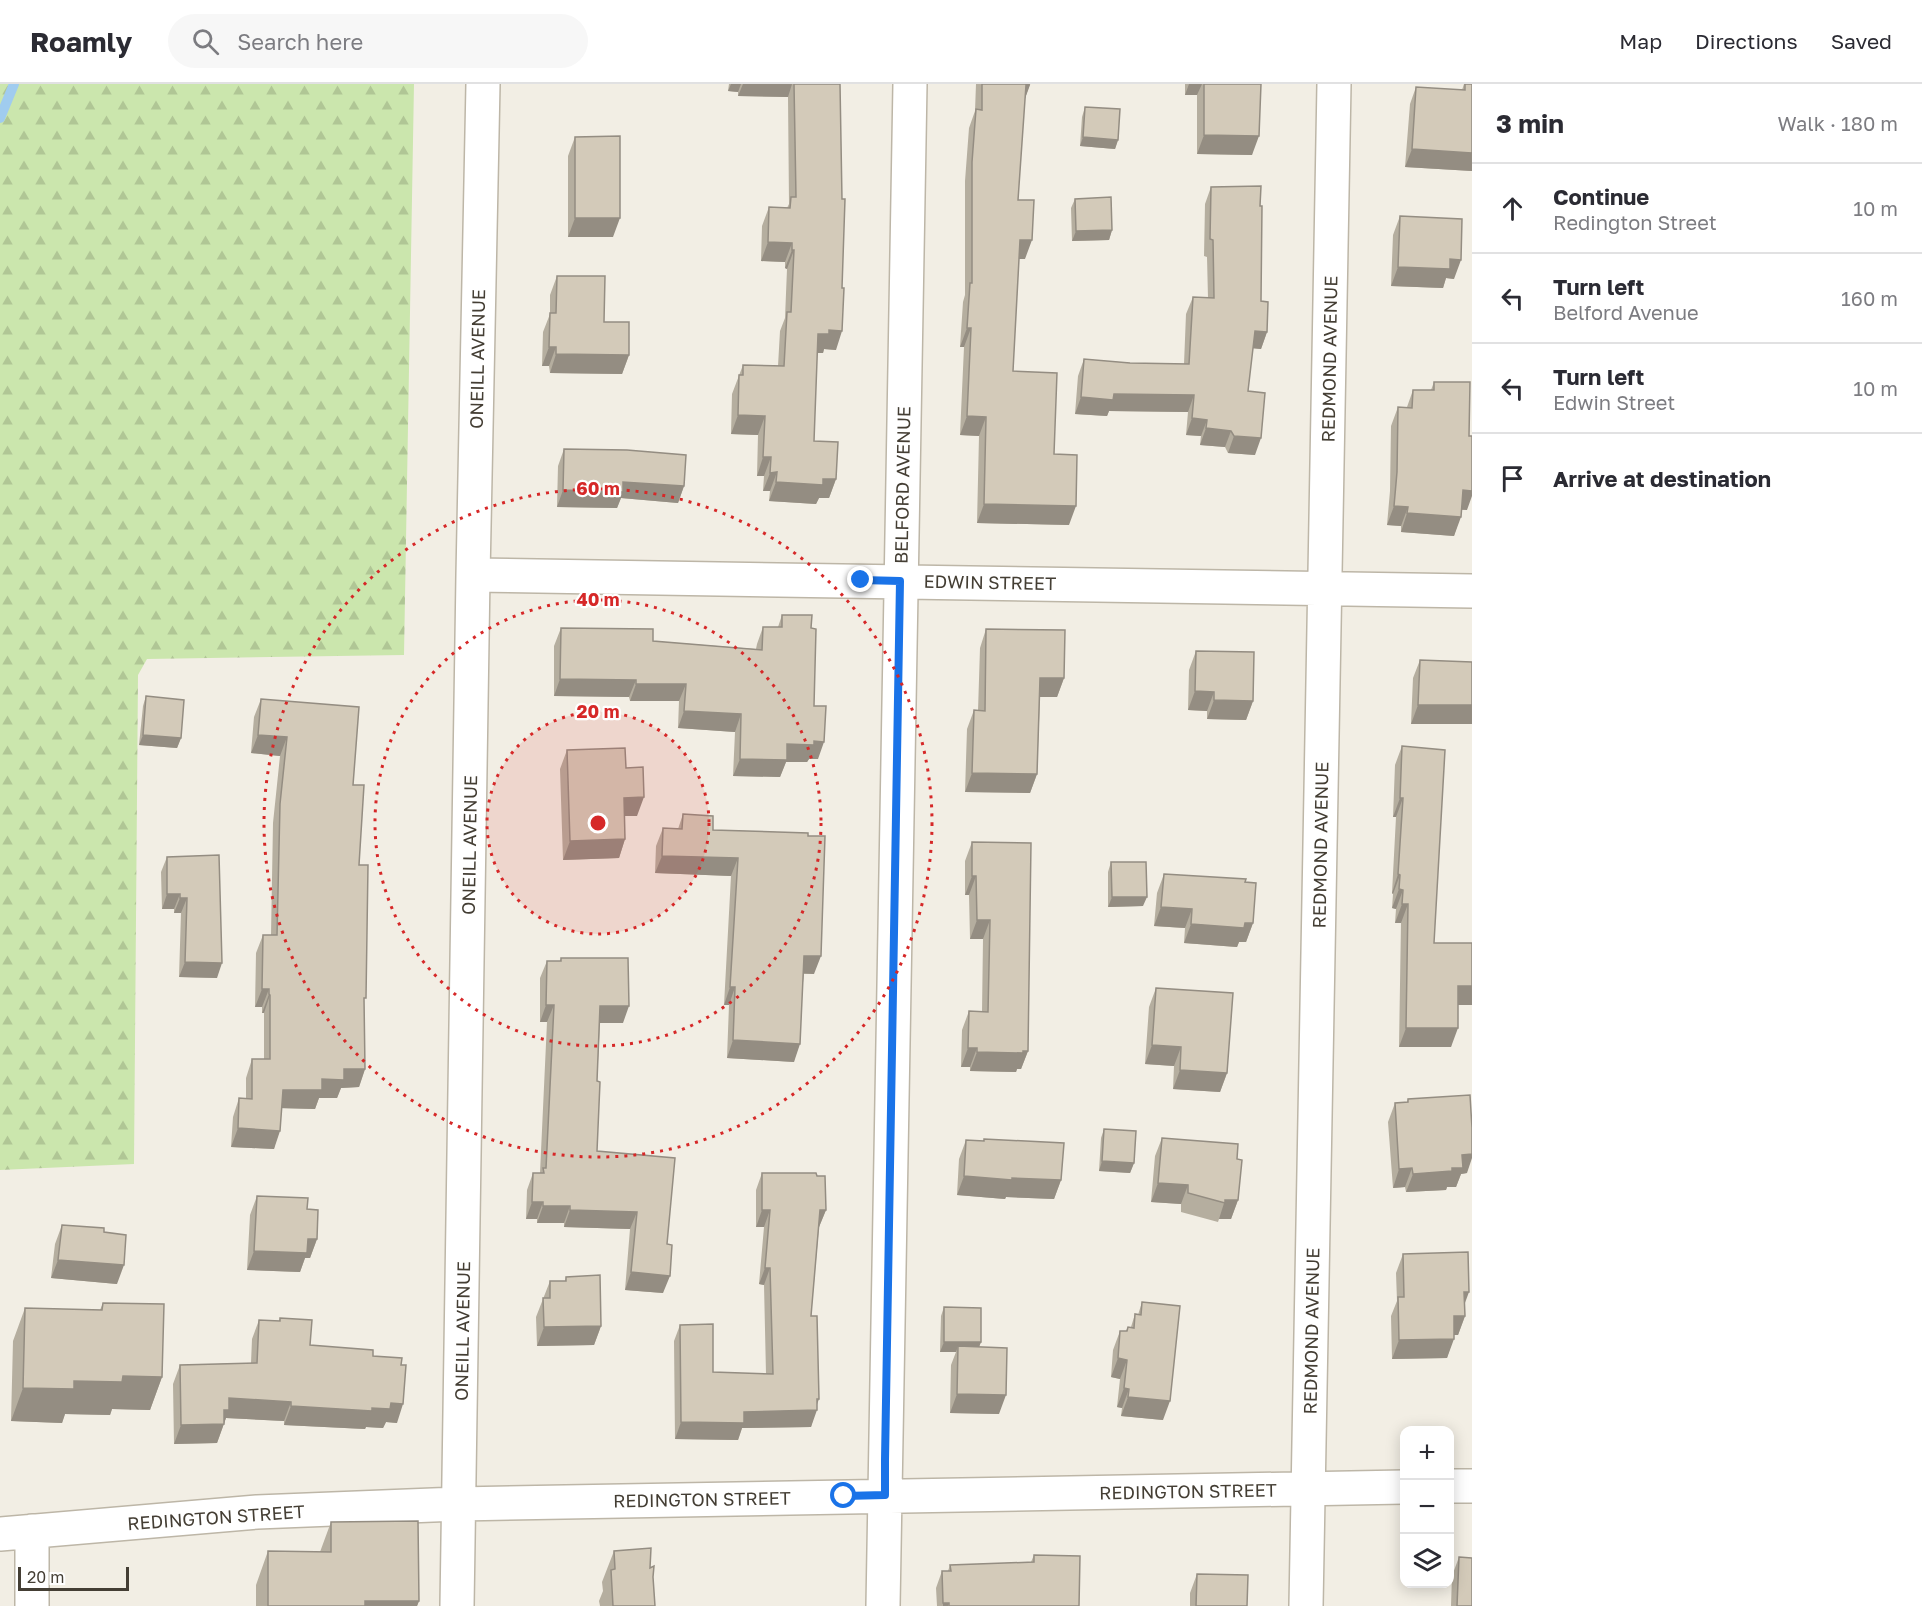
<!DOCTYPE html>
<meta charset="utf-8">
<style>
:root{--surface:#fff;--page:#f7f7f7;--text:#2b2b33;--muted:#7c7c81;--line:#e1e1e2}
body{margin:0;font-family:"Golos Text",sans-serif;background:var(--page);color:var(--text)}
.controls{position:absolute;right:18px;bottom:18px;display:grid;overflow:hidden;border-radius:12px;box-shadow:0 3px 15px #0003}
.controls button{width:54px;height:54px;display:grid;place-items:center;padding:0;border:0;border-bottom:2px solid var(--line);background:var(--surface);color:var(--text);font:30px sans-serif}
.scale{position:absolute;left:18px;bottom:15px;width:111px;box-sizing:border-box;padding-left:6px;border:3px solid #443e34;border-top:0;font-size:16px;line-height:21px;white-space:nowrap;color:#443e34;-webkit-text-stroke:4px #fff;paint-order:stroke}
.stop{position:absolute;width:18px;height:18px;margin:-14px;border:4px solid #1a73e8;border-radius:50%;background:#fff}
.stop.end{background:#1a73e8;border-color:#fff;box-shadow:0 2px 6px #0008}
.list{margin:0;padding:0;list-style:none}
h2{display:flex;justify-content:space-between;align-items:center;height:78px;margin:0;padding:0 24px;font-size:26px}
h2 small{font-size:20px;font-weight:400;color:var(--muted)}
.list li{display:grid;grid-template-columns:39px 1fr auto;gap:18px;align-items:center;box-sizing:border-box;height:90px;padding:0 24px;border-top:2px solid var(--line)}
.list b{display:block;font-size:22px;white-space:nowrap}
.list p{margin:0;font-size:20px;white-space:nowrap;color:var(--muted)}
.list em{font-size:20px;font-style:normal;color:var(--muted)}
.icon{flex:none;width:33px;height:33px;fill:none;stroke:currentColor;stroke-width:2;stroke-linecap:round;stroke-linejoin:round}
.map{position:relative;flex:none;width:1472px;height:1522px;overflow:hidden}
header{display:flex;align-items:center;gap:36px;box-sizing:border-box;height:84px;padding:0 30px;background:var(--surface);border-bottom:2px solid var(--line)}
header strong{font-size:28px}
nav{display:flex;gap:33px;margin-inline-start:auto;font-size:21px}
.search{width:420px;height:54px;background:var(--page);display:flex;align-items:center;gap:15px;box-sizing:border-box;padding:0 21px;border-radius:33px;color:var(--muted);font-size:22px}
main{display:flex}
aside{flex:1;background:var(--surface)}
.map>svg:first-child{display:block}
.forest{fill:url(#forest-firs)}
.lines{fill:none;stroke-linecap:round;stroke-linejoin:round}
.stream{stroke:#a0ccef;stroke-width:10}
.street-casing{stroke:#bdb6a7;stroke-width:36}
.street{stroke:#fff;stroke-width:33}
.wall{fill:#b5ae9f}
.shaded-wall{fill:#948d82}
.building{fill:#d3cab9;stroke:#948d82;stroke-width:1.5}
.route{stroke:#1a73e8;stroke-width:8}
.ring{fill:none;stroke:#d62828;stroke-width:3;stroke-dasharray:3 6}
.labels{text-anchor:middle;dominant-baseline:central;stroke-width:4.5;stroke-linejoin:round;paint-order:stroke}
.street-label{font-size:18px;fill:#443e34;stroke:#fff}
.centre{fill:#d62828;stroke:#fff;stroke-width:3}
.ring-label{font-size:18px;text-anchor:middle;font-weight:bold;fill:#d62828;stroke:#fff;stroke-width:4.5;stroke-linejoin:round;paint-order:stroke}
</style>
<header>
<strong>Roamly</strong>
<div class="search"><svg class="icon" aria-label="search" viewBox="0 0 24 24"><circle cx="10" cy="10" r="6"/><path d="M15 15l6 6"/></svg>Search here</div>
<nav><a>Map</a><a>Directions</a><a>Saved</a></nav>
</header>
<main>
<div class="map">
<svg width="1472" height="1522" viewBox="0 0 1472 1522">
<defs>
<pattern id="forest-firs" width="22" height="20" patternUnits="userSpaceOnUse" patternTransform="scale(1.5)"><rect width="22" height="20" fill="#cbe6ad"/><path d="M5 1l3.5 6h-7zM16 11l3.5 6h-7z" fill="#b0c695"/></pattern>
</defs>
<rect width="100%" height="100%" fill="#f2eee4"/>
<path class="forest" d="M0 0H414L404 571 147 575 138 591 134 1080 0 1086Z"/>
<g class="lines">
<path class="stream" d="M0 34 14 0"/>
<g class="street-casing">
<path id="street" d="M473 491 1472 507
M1450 1402H1472
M32 1447V1522
M0 1450 257 1428 458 1420 1404 1403
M457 1522 473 491 483 0
M883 1522 910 0
M1306 1522 1334 0"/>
</g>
<use href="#street" class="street"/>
</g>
<path class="wall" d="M729 0H840L836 266 824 265 823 269H817L814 357 836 395 829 414H819L816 420 769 417 770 407H763L764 392H757L758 351 731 350 732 310 743 281 778 282 780 247 785 234 787 185 785 184V178L761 177 762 142 769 123 787 124 789 120 788 13 738 12V8L728 7Z
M976 0H1030L1024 17 1018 116 1025 175H1019L1013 287 1054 370 1069 441 977 439 979 352 960 351 964 263H960L963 218 965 211V97L969 44 975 27Z
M1185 0H1261L1252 71 1197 70V11H1185Z
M1464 0H1472V87L1405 83 1410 20 1416 3 1462 6Z
M1085 23 1118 56 1115 65 1080 62 1082 33Z
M575 53 613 153H568V72Z
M1211 103 1260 122 1261 217 1267 248 1261 265 1253 264 1248 307 1255 371 1228 369 1225 363 1200 361 1201 352 1186 351 1188 328 1109 327 1107 332 1075 330 1078 292 1084 275 1130 279 1184 280 1186 230 1193 213 1208 214 1207 173 1204 172 1205 120Z
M1075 115 1112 146 1109 156 1072 157 1071 124Z
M1400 132 1454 195 1446 194 1443 204 1391 202 1393 151Z
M557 192 604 238 629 271 622 290 550 289 549 282H542L543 248 550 230V211Z
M1434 298 1467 426H1462L1454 452 1401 448V442L1387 441 1390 407 1391 342 1398 323H1407L1413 306H1431Z
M564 365 684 402 678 419 621 414 617 424 557 423 558 382Z
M782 531 811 544 814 622 818 675H809L807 678H786L780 693 733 692 735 648 678 644 679 617H630L629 613 554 612V562L561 544 653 557 756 565 757 560 763 543H778Z
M986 545 1064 594 1057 613H1040L1037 690 1030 709 965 708 967 645 974 626 978 627 980 564Z
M1196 567 1253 617 1246 636 1207 635V627L1188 626 1189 586Z
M1420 576 1472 578V640H1411L1413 594Z
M146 612 181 654 177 664 139 661 143 622Z
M261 615 353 701 359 781 364 919 365 985 359 1003 341 1004 337 1014H319L315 1025 282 1024 274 1065 231 1063 233 1033 239 1014 246 1015V994L252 975H264V929H262V923H255L256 869 263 851H271L273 739 280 672 251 669 254 633Z
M1402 662 1434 859H1472V921H1458L1451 963H1399L1401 839H1395L1396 825 1392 824 1393 810 1392 809 1396 733H1393L1395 681Z
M567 666 626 684 637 732H625V755L619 774 563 776 560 685Z
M683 730 713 746 808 749 814 890H804L794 978 727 974 729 921H724L731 792 655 789 656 762 663 744 678 745Z
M972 758 1028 967 1021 985H1017L1016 988 970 987V983H961L962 946 969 927 982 928 983 855H970L969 811H965V777Z
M219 771 217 894 179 893 181 829H174V825H162L161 788 167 773Z
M1111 778 1143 822 1108 823V788Z
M1164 790 1245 798 1253 839 1246 858H1239L1237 863 1184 859 1185 844 1154 842 1157 809Z
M561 874 623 939H600L597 997V1067L667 1160 663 1209 625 1206 630 1145 564 1143V1139H537V1135H526L527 1106 533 1089H540L547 938H540V894L547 877H560Z
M1156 904 1227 989 1220 1008 1173 1005 1174 982 1145 980 1149 923Z
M1408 1015 1467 1089 1461 1090 1456 1103H1447L1446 1106 1406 1108 1405 1103 1393 1104 1388 1038 1395 1019 1407 1018Z
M1104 1045 1134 1079 1130 1089 1099 1087 1101 1054Z
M1162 1054 1237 1075 1238 1116 1231 1135H1219L1218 1138 1181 1128V1120L1151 1118 1155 1072Z
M966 1056 1061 1096 1054 1115 1006 1113 1005 1115 957 1111 959 1075Z
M762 1089 817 1092 826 1126 819 1143 811 1232 817 1320 811 1343 742 1344 738 1356 675 1355 674 1257 680 1241 713 1288 766 1290 764 1201 759 1200 764 1143H756V1106Z
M257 1112 307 1125 317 1155 310 1174H305L300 1188 247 1186 250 1131Z
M62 1141 104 1148 117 1200 51 1194 55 1160Z
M1403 1170 1465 1219V1232L1458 1251H1454L1447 1274 1392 1275 1391 1232 1397 1217 1396 1189Z
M566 1193 601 1242 594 1261 537 1262 536 1233 550 1197H565Z
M1142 1218 1163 1336 1121 1332 1122 1324 1117 1323 1120 1295 1111 1293 1113 1266 1120 1247H1126L1128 1243H1131L1135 1230 1138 1231Z
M103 1219 162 1293 150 1326 112 1325 110 1331 65 1330 62 1339 11 1337 13 1257 25 1224 100 1226Z
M944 1223 981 1258 979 1263 999 1330 950 1329 951 1281 956 1268H940L941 1232Z
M280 1234 310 1261 373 1272 397 1339 386 1338 383 1344 366 1343 365 1345 284 1341V1337L226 1334 217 1359 174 1360 173 1300 180 1281 251 1279 252 1255 259 1236 279 1237Z
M331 1438 419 1517 417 1522H256V1501L268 1467 320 1468Z
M614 1467 650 1484 653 1493 655 1522H600L599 1517 603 1507 602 1498Z
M1034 1471 1079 1522H937L936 1504 942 1487H948L950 1481 1031 1478Z
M1459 1473 1472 1522H1451L1452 1492Z
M1197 1490 1247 1522H1190V1509Z"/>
<path class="shaded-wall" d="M731 0H741L738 8 728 7Z
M743 0H792L788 13 738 12Z
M1189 0H1202L1197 11H1185Z
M1026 1H1030L1023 20Z
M1204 51 1259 52 1252 71 1197 70Z
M1083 53 1118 56 1115 65 1080 62Z
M1412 65 1472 69V87L1405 83Z
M575 134H620L613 153H568Z
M1112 146 1109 156 1072 157 1076 147Z
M1020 156H1032L1025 175H1013Z
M768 158 792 159 785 178 761 177Z
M792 166H794L787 185 785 184Z
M1450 175 1461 176 1454 195 1446 194 1443 204 1391 202 1398 183Z
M967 244H971L964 263H960Z
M829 246 842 247 836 266 824 265 823 269H811L818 250Z
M1255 247 1267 248 1261 265 1249 264Z
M549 263H556L549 282H542Z
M556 270 629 271 622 290 550 289Z
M1114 310 1194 311 1188 328 1109 327 1107 332 1075 330 1081 313Z
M738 331 765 332 758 351 731 350Z
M967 332 986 333 979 352 960 351Z
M1192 334 1207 336 1201 352 1186 351Z
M1206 344 1231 347 1225 363 1200 361Z
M1234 352 1261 354 1255 371 1228 369Z
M763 373H771L764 392H757Z
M777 388 770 407H763L770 389Z
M823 395H836L829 414H819L816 420 769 417 776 398Z
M623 398 684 402 678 419 621 414 617 424 557 423 563 406Z
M1463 406 1472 407V412L1467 426 1456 425Z
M984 420 1076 422 1069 441 977 439Z
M1394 422 1408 423 1401 442 1387 441Z
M1407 429 1461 433 1454 452 1401 448Z
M1040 594H1064L1057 613H1033Z
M560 595 636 596 629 613 554 612Z
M636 600H686L679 617H630Z
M1195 607 1214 608 1207 627 1188 626Z
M1214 616 1253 617 1246 636 1207 635Z
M1418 621H1472V640H1411Z
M684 627 741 630 735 648 678 644Z
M143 651 181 654 177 664 139 661Z
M258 651 287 653 280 672 251 669Z
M814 657 824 658 818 675H809L807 678H786L780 693 733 692 740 675 787 660Z
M972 689 1037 690 1030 709 965 708Z
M644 713 637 732H617L624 714Z
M1400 714H1403L1396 733H1393Z
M625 755 619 774 563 776 570 757Z
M662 772 738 774 731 792 655 789Z
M1398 790 1400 791 1393 810 1392 809Z
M972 792H976L969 811H965Z
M1399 805 1403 806 1396 825 1392 824Z
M167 810H180L174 825H162Z
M1112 813H1147L1143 822 1108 823Z
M180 814H187L181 829H174Z
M1402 820H1408L1401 839H1395Z
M1161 823 1192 825 1185 844 1154 842Z
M977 836H990L983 855H970Z
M1245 839H1253L1246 858H1239L1237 863 1184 859 1191 840Z
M804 872H821L814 890 798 889Z
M185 878 222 879 217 894 179 893Z
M1458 902H1472V921H1451Z
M730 903H735L729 921H724Z
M262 905H269L262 923H255Z
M269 910 270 911 264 929H262Z
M546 921H554L547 938H540Z
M600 922H629L623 939H594Z
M1406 944H1458L1451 963H1399Z
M733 956 800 960 794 978 727 974Z
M1152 961 1181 963 1174 982 1145 980Z
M968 964H977L970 983H961Z
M1023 967H1028L1021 985H1017L1016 988 970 987 977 968Z
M344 985H365L359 1003 341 1004 337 1014H319L315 1025 276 1024 283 1006 322 995Z
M1180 986 1227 989 1220 1008 1173 1005Z
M238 1044 280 1047 274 1065 231 1063Z
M1472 1070V1074L1467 1089 1461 1090 1456 1103H1447L1446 1106 1406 1108 1413 1090 1452 1084 1462 1071Z
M1102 1077 1134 1079 1130 1089 1099 1087Z
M1412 1084 1405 1103 1393 1104 1399 1085Z
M964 1092 1061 1096 1054 1115 1006 1113 1005 1115 957 1111Z
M1158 1099 1188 1101 1181 1120 1151 1118Z
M1225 1116H1238L1231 1135H1219Z
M532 1118H543L537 1135H526Z
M543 1122H570L564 1139H537Z
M570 1126 637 1128 630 1145 564 1143Z
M762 1126H770L764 1143H756Z
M820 1126H826L819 1143H814Z
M308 1155H317L310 1174H305L300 1188 247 1186 254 1167Z
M58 1176 124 1181 117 1200 51 1194Z
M765 1184H770L764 1201 759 1200Z
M631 1188 670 1192 663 1209 625 1206Z
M1464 1208H1469L1462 1227Z
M1454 1232H1465L1458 1251H1447Z
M601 1242 594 1261 537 1262 544 1243Z
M1454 1255 1447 1274 1392 1275 1399 1256Z
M944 1258H981L977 1268 958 1262 956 1268H940Z
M1118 1274 1127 1276 1120 1295 1111 1293Z
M123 1292 162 1293 150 1326 112 1325 110 1331 65 1330 62 1339 11 1337 23 1304 74 1297Z
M1124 1304 1129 1305 1122 1324 1117 1323Z
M957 1310 1006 1311 999 1330 950 1329Z
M1128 1313 1170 1317 1163 1336 1121 1332Z
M229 1314 291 1318 284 1337 226 1334 217 1359 174 1360 181 1341Z
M819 1315 815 1326H817L811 1343 742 1344 738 1356 675 1355 681 1338Z
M391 1319 403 1320 397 1339 386 1338 383 1344 366 1343 365 1345 284 1341 291 1322 372 1324Z
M365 1517H419L417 1522H363Z
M943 1519H949L948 1522H943Z"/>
<path class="building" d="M794 0H840L842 115H845L842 204H844L842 247 829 246V250H818L814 357 838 358 836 395H823V401L776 398 777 388 770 389 771 373H763L765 332 738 331 739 291H743V281L784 282 787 228H791L794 166H792V159L768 158 769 123 790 124 791 113H796Z
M982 0H1030L1026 1 1018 116H1034L1032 156H1020L1013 287 1057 289 1054 370 1077 371 1076 422 984 420 986 333 967 332 971 244H967L970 199H972V78L976 25 982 26Z
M1204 0H1261L1259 52 1204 51Z
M1465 0H1472V69L1412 65 1416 3 1465 6Z
M1085 23 1120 25 1118 56 1083 53Z
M620 52V134H575V53Z
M1261 102 1260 122H1262L1261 217 1268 218 1267 248 1255 247 1248 307 1265 309 1261 354 1234 352 1231 347 1206 344 1207 336 1192 334 1194 311 1114 310 1113 316 1081 313 1084 275 1130 279 1189 280 1193 213 1214 214 1213 156 1210 155 1211 103Z
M1111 113 1112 146 1076 147 1075 115Z
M1400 132 1462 135 1461 176 1450 175V185L1398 183Z
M557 192H605L604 238H629V271L556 270V263H549L550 229H556Z
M1434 298H1470L1469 352H1472V407L1463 406 1461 433 1407 429 1408 423 1394 422 1397 388 1398 323 1412 324 1413 306H1434Z
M564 365 627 366 686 371 684 402 623 398V408L563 406Z
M782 531H812L811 544 816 545 814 622H826L824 658 814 657V661L787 660V676L740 675 741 630 684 627 686 600H636V596L560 595 561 544 653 545V557L762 566 763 543H782Z
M986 545 1065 546 1064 594H1040L1037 690 972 689 974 626 985 627Z
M1196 567 1254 568 1253 617 1214 616V608L1195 607Z
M1420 576 1472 578V621H1418Z
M146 612 184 616 181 654 143 651Z
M261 615 359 623 353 701H364L359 781H368L366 914H364L365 985H344V996L322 995V1006H283L280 1047 238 1044 239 1014 252 1015V975H270V911L269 910V905H262L263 851H277L280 720 287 653 258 651Z
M1402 662 1445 666 1434 859H1472V902H1458V944H1406L1408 820H1402L1403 806 1399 805 1400 791 1398 790 1403 714H1400Z
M625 664 626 684 643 683 644 713 624 714 625 755 570 757 567 666Z
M683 730 713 732V746L808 749V752H825L821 872H804L800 960 733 956 735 903H730L738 774 662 772 663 744 682 745Z
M972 758 1031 759 1028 967H1023V969L977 968V964H968L969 927 988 928 990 836H977L976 792H972Z
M219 771 222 879 185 878 187 814H180V810H167V773Z
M1111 778H1146L1147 813H1112Z
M1164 790 1246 795 1245 798 1256 799 1253 839H1245L1244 844 1191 840 1192 825 1161 823Z
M561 874H628L629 922H600L597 997 600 998 597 1067 675 1074 667 1160 672 1161 670 1192 631 1188 637 1128 570 1126V1122H543V1118H532L533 1089H544L543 1084H546L554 921H546L547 877H561Z
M1156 904 1233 909 1227 989 1180 986 1181 963 1152 961Z
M1470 1011 1472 1044V1070L1462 1071 1463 1084H1452V1087L1413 1090 1412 1084 1399 1085 1395 1019 1408 1018V1015Z
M1104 1045 1136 1047 1134 1079 1102 1077Z
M1162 1054 1238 1060 1237 1075 1242 1076 1238 1116H1225V1119L1188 1109V1101L1158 1099Z
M984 1055 1064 1059 1061 1096 1012 1094V1096L964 1092 966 1056 984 1057Z
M762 1089H816L817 1092H825L826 1126H820L811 1232H817L819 1315H817V1326L744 1328V1339L681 1338 680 1241 713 1240V1288L773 1290 770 1184H765L770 1126H762Z
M257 1112 308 1114 307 1125 318 1126 317 1155H308L307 1169 254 1167Z
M62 1141 104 1144V1148L126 1151 124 1181 58 1176Z
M1468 1168 1469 1208H1464L1465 1232H1454V1255L1399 1256 1398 1213H1404L1403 1170Z
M600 1191 601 1242 544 1243 543 1214H550V1197H566V1193Z
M1142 1218 1180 1222 1170 1317 1128 1313 1129 1305 1124 1304 1127 1276 1118 1274 1120 1247H1127L1128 1243 1134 1244 1135 1230 1141 1231Z
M103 1219 164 1220 162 1293 123 1292 122 1298 74 1297V1305L23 1304 25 1224 102 1226Z
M944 1223 981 1224V1258H944Z
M280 1234 312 1236 310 1261 373 1266V1272L402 1274 401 1281H406L403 1320 391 1319 390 1325 372 1324V1327L291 1322V1318L229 1314V1326H224V1340L181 1341 180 1281 257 1279 259 1236 280 1237Z
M958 1262 1007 1264 1006 1311 957 1310Z
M418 1437 419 1517H365V1522H268V1467L331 1468V1438Z
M651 1464 650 1484 654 1482 653 1493 655 1522H613L611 1486 615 1485 614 1467Z
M1034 1471 1080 1472 1079 1522H949V1519H943L942 1487H951L950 1481 1034 1478Z
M1459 1473 1472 1474V1522H1457Z
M1197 1490 1248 1491 1247 1522H1196Z"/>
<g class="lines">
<path class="route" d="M844 1412 885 1411V1376L900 497 861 496"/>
</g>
<circle cx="598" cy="739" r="111" fill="#d62828" fill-opacity=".12"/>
<g class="ring">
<circle cx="598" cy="739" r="111"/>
<circle cx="598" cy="739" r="223"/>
<circle cx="598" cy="739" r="334"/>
</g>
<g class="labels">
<g class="street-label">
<text transform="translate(477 275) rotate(-89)">ONEILL AVENUE</text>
<text transform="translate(1329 275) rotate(-89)">REDMOND AVENUE</text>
<text transform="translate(902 401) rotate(-89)">BELFORD AVENUE</text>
<text transform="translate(990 498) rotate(1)">EDWIN STREET</text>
<text transform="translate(469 761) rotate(-89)">ONEILL AVENUE</text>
<text transform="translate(1320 761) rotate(-89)">REDMOND AVENUE</text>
<text transform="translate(462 1247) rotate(-89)">ONEILL AVENUE</text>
<text transform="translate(1311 1247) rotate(-89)">REDMOND AVENUE</text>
<text transform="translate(1188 1407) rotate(-1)">REDINGTON STREET</text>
<text transform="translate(702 1415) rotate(-1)">REDINGTON STREET</text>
<text transform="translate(216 1433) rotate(-4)">REDINGTON STREET</text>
</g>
</g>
<circle cx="598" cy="739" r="9" class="centre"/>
<g class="ring-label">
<text x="598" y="411">60 m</text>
<text x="598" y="522">40 m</text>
<text x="598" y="634">20 m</text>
</g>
</svg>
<div class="controls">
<button>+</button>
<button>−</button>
<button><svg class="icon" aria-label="layers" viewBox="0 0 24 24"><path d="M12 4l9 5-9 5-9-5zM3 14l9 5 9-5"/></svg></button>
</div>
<div class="scale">20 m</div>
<div class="stop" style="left:844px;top:1412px"></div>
<div class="stop end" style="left:861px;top:496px"></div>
</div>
<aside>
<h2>3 min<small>Walk · 180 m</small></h2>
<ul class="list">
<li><svg class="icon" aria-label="ahead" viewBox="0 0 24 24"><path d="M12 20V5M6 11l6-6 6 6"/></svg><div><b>Continue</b><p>Redington Street</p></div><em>10 m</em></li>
<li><svg class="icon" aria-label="left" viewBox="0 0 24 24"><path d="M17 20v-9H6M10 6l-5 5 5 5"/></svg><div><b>Turn left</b><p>Belford Avenue</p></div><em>160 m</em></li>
<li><svg class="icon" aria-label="left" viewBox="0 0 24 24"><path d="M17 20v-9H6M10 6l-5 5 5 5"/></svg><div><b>Turn left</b><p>Edwin Street</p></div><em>10 m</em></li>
<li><svg class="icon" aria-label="arrive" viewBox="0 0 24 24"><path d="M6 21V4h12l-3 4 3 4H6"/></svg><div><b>Arrive at destination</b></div></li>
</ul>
</aside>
</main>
